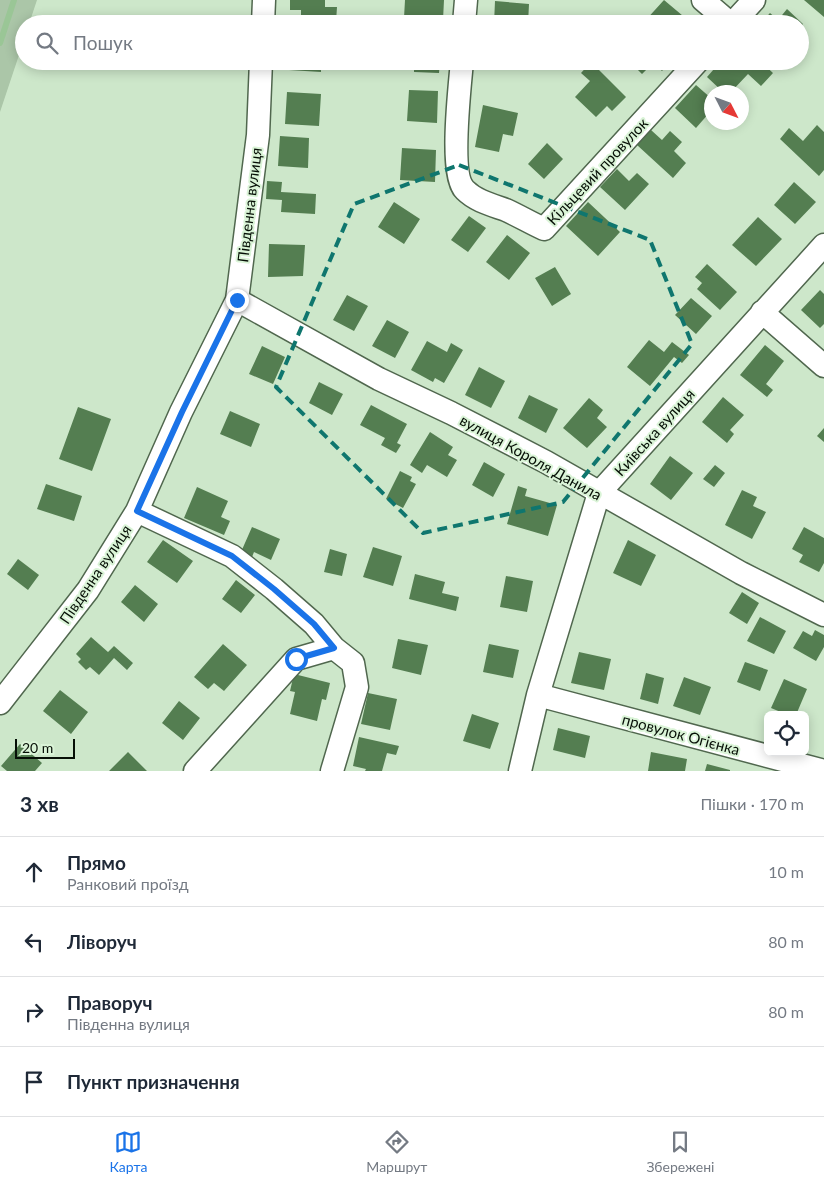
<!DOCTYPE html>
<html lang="uk">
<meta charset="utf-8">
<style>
:root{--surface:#fff;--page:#f2f2f3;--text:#1f2937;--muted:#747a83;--line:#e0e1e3;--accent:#1a73e8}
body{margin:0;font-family:Lato,sans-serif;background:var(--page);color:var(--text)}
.controls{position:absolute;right:15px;bottom:15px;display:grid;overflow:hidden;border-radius:8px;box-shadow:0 2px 12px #0003}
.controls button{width:45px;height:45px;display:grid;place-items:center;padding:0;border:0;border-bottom:1px solid var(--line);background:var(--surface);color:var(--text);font:25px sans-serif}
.compass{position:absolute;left:704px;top:85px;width:45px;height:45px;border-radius:50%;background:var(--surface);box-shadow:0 2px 12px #0003;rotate:132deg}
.scale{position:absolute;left:15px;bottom:12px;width:60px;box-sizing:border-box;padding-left:5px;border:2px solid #060f06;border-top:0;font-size:14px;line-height:18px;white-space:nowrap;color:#060f06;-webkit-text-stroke:4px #daf4d7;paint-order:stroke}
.stop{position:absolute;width:15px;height:15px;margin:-11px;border:4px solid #1a73e8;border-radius:50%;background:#fff}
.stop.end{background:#1a73e8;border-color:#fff;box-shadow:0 1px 5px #0008}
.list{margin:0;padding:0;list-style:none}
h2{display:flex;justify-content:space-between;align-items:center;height:65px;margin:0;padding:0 20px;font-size:21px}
h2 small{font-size:16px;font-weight:400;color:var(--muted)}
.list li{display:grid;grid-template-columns:32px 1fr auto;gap:15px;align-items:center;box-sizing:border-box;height:70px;padding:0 20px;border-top:1px solid var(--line)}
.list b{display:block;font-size:19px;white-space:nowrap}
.list p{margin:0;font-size:16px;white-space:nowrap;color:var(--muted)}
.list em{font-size:16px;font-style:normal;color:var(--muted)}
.icon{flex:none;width:28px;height:28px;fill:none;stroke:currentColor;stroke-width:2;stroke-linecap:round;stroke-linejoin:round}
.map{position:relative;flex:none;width:824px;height:771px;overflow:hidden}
.search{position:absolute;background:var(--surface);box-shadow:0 2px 12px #0003;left:15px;right:15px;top:15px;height:55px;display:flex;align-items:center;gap:12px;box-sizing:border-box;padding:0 18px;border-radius:28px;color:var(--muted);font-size:19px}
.sheet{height:345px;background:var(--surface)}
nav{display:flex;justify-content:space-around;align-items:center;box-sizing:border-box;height:70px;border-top:1px solid var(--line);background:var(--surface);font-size:14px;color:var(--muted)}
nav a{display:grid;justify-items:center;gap:2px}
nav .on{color:var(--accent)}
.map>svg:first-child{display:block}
.green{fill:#abc6a8}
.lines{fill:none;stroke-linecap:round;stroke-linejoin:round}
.stream{stroke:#9ac696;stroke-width:6}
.building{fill:#547e51}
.minor-casing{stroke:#50674e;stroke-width:25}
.minor{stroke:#fff;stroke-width:22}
.route{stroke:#1a73e8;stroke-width:6}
.marked{fill:none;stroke:#0f766e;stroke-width:4;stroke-dasharray:10 6;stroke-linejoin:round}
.labels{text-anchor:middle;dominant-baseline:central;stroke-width:4;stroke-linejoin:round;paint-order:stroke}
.street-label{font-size:15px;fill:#060f06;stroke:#daf4d7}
</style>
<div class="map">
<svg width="824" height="771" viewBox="0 0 824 771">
<rect width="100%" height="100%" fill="#cde7ca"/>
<path class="green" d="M0 0H37L29 24H24V40L0 112Z"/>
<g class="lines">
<path class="stream" d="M0 43 14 0"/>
</g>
<path class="building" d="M290 0H325V7H337L336 22 301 20V10H290Z
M405 0H444L443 20 404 18Z
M664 0 689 21 686 24 644 22Z
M804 0H824V17Z
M495 1 529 4 528 24H494Z
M787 9 803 24 800 27V24H760L770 13 778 20Z
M290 61H321V72L289 70Z
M414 61H440L439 73 414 72Z
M629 61H671L662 71 653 63 642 74Z
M721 61H760L773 73 761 86 748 74 731 92H723L707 77Z
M591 62 626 97 612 111 607 106 596 117 575 97 590 81 581 73Z
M696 85 712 99V114L710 112 696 128 675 108Z
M409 90 438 91 437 123 407 121Z
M287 92 321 94 319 126 285 124Z
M483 105 518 113 513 136 503 134 499 152 475 147Z
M817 125 824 132V170L819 176 780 139 789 128 803 141Z
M651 130 662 140 670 131 682 142 674 151 686 163 673 178 637 145Z
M280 136 309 138 308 168 278 166Z
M547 143 563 159 544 179 528 164Z
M402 148 436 150 435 182 400 180Z
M617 169 629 181 637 173 649 184 625 210 600 187Z
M267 181 282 182 281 192 316 194 315 214 281 212 282 200 266 199Z
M794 182 816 202 795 224 774 205Z
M394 202 420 219 404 244 378 227Z
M588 202 620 232 598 256 566 226Z
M469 216 486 228 468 252 451 240Z
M758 217 782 239 756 266 732 245Z
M507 235 530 253 509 280 486 262Z
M269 244 305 245 303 276 268 277Z
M707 264 737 292 720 310 697 289 702 283 695 277Z
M555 267 571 294 552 306 535 278Z
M820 290 824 294V324L820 328 801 310Z
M347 295 368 306 354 331 333 320Z
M691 298 712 316 696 334 675 315Z
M387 320 409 332 395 358 372 346Z
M649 340 664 352 672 342 689 355 682 363 674 357 650 386 627 367Z
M427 341 447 352 451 343 463 350 444 383 435 378 433 382 411 370Z
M765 345 784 361 766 384 773 390 767 397 740 375Z
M262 346 285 357 273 384 249 374Z
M479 367 505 381 491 408 465 395Z
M319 382 343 394 332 415 309 403Z
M529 395 558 409 546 433 518 418Z
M723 397 744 415 730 430 734 434 727 443 702 422Z
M589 398 603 410 597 418 607 427 587 448 563 428Z
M371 405 407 424 397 443 401 445 396 453 381 445 385 438 360 425Z
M78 407 111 419 92 471 59 459Z
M230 411 260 424 251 447 220 434Z
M824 428V442L817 436Z
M430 432 453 447 448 455 457 460 447 477 427 465 422 473 410 465Z
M670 456 693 473 671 500 650 484Z
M484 462 505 474 493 497 472 485Z
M715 465 725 473 714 487 703 479Z
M400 471 412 477 410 481 416 484 403 508 386 499Z
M46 484 82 496 74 521 37 509Z
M518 486 527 489 525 496 557 505 548 536 507 524Z
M197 487 228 501 221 517 230 521 224 535 184 518Z
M742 490 757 497 753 506 766 512 752 539 725 525Z
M252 527 280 539 271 560 254 552 252 557 241 552Z
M804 527 824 538V563L819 572 799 562 803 555 792 549Z
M163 540 193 561 177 583 147 562Z
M628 540 656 555 641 586 613 573Z
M373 547 402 556 393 586 363 577Z
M330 549 347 554 342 576 324 572Z
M18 559 39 575 28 590 7 574Z
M415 574 445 582 442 593 459 597 456 611 409 599Z
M506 576 533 581 527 612 500 607Z
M236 580 255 595 241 613 222 599Z
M135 585 158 604 144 622 121 602Z
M742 592 759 603 747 624 729 613Z
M760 617 786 631 774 654 747 641Z
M815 630 824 635V647L816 661 793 648 803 631 812 636Z
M91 637 108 652 114 646 133 663 127 670 114 658 99 675 90 667 86 670 78 662 81 659 76 654Z
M398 639 428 645 421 675 392 668Z
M223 644 247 665 224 691 214 683 208 689 194 677Z
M489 644 519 650 513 678 483 672Z
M579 652 611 659 604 690 571 683Z
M745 662 768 670 760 691 737 682Z
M646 673 664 678 658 704 640 699Z
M294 674 330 683 326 700 322 699 317 721 290 714 295 692 290 691Z
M684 677 711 687 700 715 673 706Z
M784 679 807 689 796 715H788L771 708Z
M60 690 88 712 71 734 43 711Z
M368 693 397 699 390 730 361 724Z
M179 701 200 718 183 740 162 723Z
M472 714 499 723 490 749 463 741Z
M558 728 590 736 585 758 553 750Z
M359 737 399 746 396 755 387 753 382 771H365L366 769 353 766Z
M20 744 42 763 35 771H7L1 766Z
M128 752 147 771H109Z
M651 752 687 759 685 771H648Z
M707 764 730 770V771H705Z"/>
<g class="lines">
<g class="minor-casing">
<path id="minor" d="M703 0 731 24
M263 24 264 0
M464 24 466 0
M732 24 754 0
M462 61C460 85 449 175 465 190 476 201 492 205 506 210 519 216 531 223 544 229L698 61
M237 300 379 379 451 413 546 462 741 573 824 615
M762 312 824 366
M137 511 232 556 274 589 314 624 334 648
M538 695 824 771
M0 703 88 590 137 511 181 412 237 300 258 135 261 61
M195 771 296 659 334 648 353 663 357 687 332 771
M520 771 538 695 599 493 824 245"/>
</g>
<use href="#minor" class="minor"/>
</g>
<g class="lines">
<path class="route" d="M237 300 182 412 137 511 232 556 274 589 314 624 334 648 296 659"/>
</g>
<path class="marked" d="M459 165 650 240 692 344 563 502 423 533 276 387 354 204Z"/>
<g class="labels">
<g class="street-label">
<text transform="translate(597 171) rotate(-47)">Кільцевий провулок</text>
<text transform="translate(249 205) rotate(-83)">Південна вулиця</text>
<text transform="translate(654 432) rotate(-48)">Київська вулиця</text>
<text transform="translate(531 457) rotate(29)">вулиця Короля Данила</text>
<text transform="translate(95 574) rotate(-56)">Південна вулиця</text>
<text transform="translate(681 734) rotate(15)">провулок Огієнка</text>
</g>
</g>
</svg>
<div class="controls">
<button><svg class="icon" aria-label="locate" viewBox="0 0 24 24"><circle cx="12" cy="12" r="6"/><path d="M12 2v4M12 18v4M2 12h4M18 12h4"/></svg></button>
</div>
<svg class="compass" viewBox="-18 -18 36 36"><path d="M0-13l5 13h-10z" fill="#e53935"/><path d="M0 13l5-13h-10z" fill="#747a83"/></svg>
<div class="scale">20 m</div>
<div class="stop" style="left:296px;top:659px"></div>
<div class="stop end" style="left:237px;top:300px"></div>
<div class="search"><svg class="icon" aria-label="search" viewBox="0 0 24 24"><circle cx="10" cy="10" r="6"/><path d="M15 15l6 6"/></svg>Пошук</div>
</div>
<section class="sheet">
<h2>3 хв<small>Пішки · 170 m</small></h2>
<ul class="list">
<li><svg class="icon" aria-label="ahead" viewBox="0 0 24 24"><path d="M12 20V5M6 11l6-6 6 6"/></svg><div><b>Прямо</b><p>Ранковий проїзд</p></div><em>10 m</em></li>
<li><svg class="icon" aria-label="left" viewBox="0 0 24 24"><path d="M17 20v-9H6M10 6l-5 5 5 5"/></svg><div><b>Ліворуч</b></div><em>80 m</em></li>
<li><svg class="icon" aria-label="right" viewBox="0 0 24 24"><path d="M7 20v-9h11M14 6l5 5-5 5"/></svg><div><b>Праворуч</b><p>Південна вулиця</p></div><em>80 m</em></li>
<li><svg class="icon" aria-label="arrive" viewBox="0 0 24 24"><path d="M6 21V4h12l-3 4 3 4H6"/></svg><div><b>Пункт призначення</b></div></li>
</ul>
</section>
<nav>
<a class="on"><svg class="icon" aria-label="map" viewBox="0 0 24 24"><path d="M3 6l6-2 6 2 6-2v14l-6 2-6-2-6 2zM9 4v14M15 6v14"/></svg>Карта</a>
<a><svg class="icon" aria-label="directions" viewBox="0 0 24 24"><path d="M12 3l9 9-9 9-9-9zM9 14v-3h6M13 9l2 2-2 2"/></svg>Маршрут</a>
<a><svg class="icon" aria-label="saved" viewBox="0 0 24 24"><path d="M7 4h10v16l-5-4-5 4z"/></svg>Збережені</a>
</nav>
